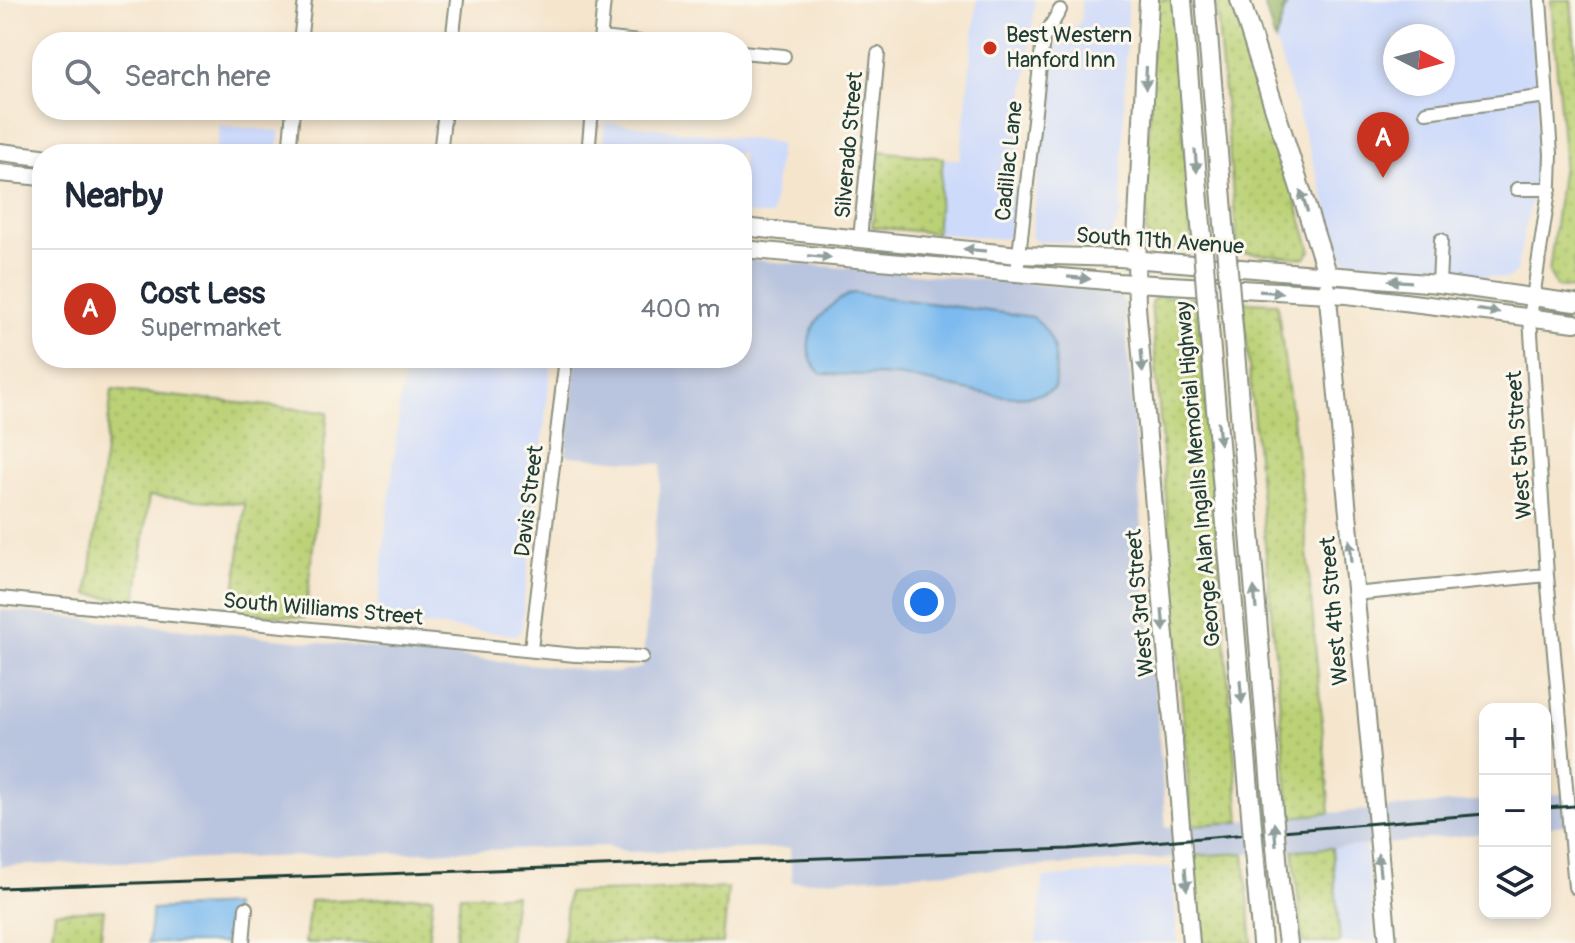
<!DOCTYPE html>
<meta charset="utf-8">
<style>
:root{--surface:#fff;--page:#f6f6f7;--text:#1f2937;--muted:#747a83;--line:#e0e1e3;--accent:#c8321e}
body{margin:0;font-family:Pangolin,sans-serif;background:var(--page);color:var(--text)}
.controls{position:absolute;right:24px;bottom:24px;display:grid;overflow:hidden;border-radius:16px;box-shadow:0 4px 12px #0003}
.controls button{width:72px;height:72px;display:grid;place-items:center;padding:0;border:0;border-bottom:2px solid var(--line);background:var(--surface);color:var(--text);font:40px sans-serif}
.compass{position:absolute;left:1383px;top:24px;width:72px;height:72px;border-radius:50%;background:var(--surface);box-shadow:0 4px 12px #0003;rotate:96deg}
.you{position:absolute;left:924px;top:602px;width:28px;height:28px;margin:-20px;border:6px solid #fff;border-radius:50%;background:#1a73e8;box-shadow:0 0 0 12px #1a73e833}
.badge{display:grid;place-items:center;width:52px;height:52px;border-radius:50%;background:var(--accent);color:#fff;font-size:26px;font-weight:700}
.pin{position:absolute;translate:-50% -66px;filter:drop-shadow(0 2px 4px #0008)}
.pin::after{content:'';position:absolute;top:42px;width:28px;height:24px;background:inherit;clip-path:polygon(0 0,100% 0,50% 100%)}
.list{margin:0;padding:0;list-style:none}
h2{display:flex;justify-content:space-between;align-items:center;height:104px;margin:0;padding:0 32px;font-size:34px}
h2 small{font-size:26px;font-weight:400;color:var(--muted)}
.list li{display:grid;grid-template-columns:52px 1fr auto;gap:24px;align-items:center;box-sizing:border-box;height:120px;padding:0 32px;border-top:2px solid var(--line)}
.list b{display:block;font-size:30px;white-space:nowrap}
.list p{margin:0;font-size:26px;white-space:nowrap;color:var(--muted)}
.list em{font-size:26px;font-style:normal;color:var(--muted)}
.icon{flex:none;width:44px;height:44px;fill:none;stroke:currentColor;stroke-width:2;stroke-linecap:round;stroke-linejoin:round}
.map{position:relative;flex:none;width:1575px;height:943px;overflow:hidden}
.search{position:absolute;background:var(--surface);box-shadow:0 4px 12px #0003;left:32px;top:32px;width:720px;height:88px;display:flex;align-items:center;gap:20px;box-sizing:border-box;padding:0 28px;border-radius:32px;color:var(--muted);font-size:30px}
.panel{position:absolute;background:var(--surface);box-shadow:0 4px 12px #0003;left:32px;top:144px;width:720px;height:224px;border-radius:32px}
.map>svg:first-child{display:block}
.built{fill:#cedafa;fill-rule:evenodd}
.industrial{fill:#b9c4de}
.grass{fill:url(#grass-dots);stroke:#6d8755;stroke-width:2}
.forest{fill:url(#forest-firs);stroke:#5a784e;stroke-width:2}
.water{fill:#7bbaef;stroke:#4d7c92;stroke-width:2}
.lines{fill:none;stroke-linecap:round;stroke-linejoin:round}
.minor-casing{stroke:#8a9180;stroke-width:16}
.major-casing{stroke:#8a9180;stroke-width:20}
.highway-casing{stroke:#8a9180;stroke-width:22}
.minor{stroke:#fff;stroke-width:12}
.major{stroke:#fff;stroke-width:16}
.highway{stroke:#fff;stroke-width:18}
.rail{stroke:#1f3d34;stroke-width:3}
.highway-bridge-casing{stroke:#8a9180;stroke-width:22;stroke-linecap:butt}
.highway-bridge{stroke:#fff;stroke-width:18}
.oneway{fill:#8f9e9a}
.poi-dot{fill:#c8321e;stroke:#fbf7ec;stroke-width:3}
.labels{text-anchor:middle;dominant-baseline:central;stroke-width:6;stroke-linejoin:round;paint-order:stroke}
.poi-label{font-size:22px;fill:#1f3d34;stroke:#fbf7ec;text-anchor:start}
.street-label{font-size:22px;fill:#1f3d34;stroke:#fbf7ec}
</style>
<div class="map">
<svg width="1575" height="943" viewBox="0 0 1575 943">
<defs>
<pattern id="grass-dots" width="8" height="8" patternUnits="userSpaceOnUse" patternTransform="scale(2)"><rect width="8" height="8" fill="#bbd176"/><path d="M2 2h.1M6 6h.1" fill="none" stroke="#a0b467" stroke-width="1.8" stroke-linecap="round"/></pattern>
<pattern id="forest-firs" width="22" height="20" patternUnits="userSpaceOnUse" patternTransform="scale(2)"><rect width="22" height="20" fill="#94b367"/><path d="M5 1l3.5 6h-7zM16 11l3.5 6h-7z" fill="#789356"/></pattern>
</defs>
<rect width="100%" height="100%" fill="#fbf7ec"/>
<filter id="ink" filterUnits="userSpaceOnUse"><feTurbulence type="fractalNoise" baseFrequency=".0125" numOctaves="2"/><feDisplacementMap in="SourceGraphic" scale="16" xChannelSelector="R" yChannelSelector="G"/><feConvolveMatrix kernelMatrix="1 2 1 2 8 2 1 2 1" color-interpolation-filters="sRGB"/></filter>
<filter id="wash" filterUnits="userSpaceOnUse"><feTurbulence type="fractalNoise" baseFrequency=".006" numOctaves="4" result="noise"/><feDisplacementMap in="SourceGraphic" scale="32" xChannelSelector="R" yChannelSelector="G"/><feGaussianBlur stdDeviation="1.8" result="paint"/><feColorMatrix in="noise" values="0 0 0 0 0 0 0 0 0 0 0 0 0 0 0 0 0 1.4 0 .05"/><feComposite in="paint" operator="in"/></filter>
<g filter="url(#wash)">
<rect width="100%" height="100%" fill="#f5e5cd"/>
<path class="built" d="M977 0H1035L1009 236 1003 239 936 233 943 158 960 160Z
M1081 0H1128L1121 213 1108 244 1035 241 1031 236 1054 48 1082 19Z
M1288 0H1530L1538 90 1536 178 1516 272 1508 279 1344 259 1275 41ZM1395 36H1443V84H1395Z
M605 122 780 143 772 216 742 213V154H601Z
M219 125 280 131 277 154H216Z
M405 358H552L521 631 516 635 376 620Z
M1365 846 1376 943H1340L1332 848Z
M1171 867 1178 943H1036L1043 878Z"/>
<path class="industrial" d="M742 259 1114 291 1124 302 1166 827 1485 800V833L1377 845 792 882 790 848 629 852 606 846 0 866V610L615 673 642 668 662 464 570 456 566 453 576 358H742Z
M1575 793V824L1545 827V795Z"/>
<path class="grass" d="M1153 0H1173L1192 250C1172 249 1151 254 1146 231Z
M1216 0H1236L1311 251 1305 258 1238 252Z
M1551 0H1571L1575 47V289L1557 287 1549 273 1564 156Z
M880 151 943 158 936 233 872 227Z
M1158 296 1197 298 1240 822 1194 825 1191 820 1151 302Z
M1243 302 1277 303 1302 495 1330 813 1290 817Z
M112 390 328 412 305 618 233 611 245 504 149 496 136 601 88 594Z
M1332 848 1340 943H1303L1293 850Z
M1244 853 1252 943H1202L1194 856Z
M728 888 723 943H563L568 893Z
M460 895H515L509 943H455Z
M433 896 428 943H305L310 901Z
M104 910 100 943H51L55 912Z"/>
<path class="forest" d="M1263 0H1288L1275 41Z"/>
<path class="water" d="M853 293 1033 317C1057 336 1058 360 1054 389 1015 410 945 382 902 377 876 374 848 375 821 374 791 344 821 305 853 293Z
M233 905 231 943H148L152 909Z"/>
</g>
<g filter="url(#ink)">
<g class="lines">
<g class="minor-casing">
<path id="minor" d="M1540 0 1551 154 1550 184 1530 318 1547 575 1575 887
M600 38 640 42
M300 42 305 0
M452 42 457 0
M600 42 604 0
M742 52 784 56
M1426 112 1547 96
M289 154 293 110
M440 154 445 110
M588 154 592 110
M1517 189H1550
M860 239 878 54
M1017 273 1043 39 1060 10
M1439 284 1441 240
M1354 594 1547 575
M0 598 575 655 642 657
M531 649 566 358
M243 943 246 908"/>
</g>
<g class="major-casing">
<path id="major" d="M0 152 42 157
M0 173 42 177
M742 227 1019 255 1119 258 1439 284 1575 303
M742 249 1118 282 1347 295 1575 323
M1136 260 1137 307 1191 943
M1327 288 1388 943"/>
</g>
<g class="highway-casing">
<path id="highway" d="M1182 0 1202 237
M1205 0 1225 235
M1240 0 1328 276
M1136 260 1149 0
M1209 328 1249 790
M1233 328 1271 787
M1279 881 1288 943
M1257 886 1262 943"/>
</g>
<use href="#minor" class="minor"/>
<use href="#major" class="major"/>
<use href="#highway" class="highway"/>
<path class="rail" d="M1545 808 1575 806
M0 888 1069 849 1485 814"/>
<g class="highway-bridge-casing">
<path id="highway-bridge" d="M1225 235 1233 328
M1202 237 1209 328
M1271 787 1279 881
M1249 790 1257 886"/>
</g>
<use href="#highway-bridge" class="highway-bridge"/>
</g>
<defs><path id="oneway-solid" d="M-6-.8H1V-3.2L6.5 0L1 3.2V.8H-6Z" transform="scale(2)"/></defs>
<g class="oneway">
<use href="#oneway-solid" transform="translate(1146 78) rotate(92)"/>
<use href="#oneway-solid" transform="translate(1196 161) rotate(85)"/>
<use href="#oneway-solid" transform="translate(1304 201) rotate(-108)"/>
<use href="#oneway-solid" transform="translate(975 250) rotate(-175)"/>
<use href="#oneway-solid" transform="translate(820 257) rotate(6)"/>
<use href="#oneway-solid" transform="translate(1079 278) rotate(5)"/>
<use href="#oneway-solid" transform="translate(1400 281) rotate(-176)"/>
<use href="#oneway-solid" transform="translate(1271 292) rotate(4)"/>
<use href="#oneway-solid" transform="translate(1488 311) rotate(8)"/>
<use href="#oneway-solid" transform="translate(1142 361) rotate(85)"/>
<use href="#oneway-solid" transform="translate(1219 433) rotate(85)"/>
<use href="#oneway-solid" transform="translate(1350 551) rotate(-95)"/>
<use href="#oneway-solid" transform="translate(1255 598) rotate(-95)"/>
<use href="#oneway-solid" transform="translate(1163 620) rotate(85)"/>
<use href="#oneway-solid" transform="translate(1241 692) rotate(85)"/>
<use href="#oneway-solid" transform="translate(1275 834) rotate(-95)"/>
<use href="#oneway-solid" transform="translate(1379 865) rotate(-96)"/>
<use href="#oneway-solid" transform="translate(1186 879) rotate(85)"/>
</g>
</g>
<circle class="poi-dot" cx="990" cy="48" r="8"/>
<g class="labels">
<g class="poi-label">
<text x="1006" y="35">Best Western<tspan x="1006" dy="25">Hanford Inn</tspan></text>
</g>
<g class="street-label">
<text transform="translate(849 145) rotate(-85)">Silverado Street</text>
<text transform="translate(1009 161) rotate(-84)">Cadillac Lane</text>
<text transform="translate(1160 241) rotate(4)">South 11th Avenue</text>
<text transform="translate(1519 445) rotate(-94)">West 5th Street</text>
<text transform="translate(1198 474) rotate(-95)">George Alan Ingalls Memorial Highway</text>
<text transform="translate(529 501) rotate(-83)">Davis Street</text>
<text transform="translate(1140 603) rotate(-95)">West 3rd Street</text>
<text transform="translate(323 609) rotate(5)">South Williams Street</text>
<text transform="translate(1334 611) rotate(-95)">West 4th Street</text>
</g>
</g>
</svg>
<div class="controls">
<button>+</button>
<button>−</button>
<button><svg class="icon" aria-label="layers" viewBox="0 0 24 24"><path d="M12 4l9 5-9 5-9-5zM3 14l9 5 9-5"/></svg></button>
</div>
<svg class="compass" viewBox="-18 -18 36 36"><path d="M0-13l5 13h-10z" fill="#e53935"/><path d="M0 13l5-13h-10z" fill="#747a83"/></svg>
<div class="you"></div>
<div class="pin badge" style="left:1383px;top:178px">A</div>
<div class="search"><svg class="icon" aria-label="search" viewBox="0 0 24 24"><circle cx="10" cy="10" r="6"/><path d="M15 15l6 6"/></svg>Search here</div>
<section class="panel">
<h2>Nearby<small></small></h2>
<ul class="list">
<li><span class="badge">A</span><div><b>Cost Less</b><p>Supermarket</p></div><em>400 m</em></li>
</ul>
</section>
</div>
